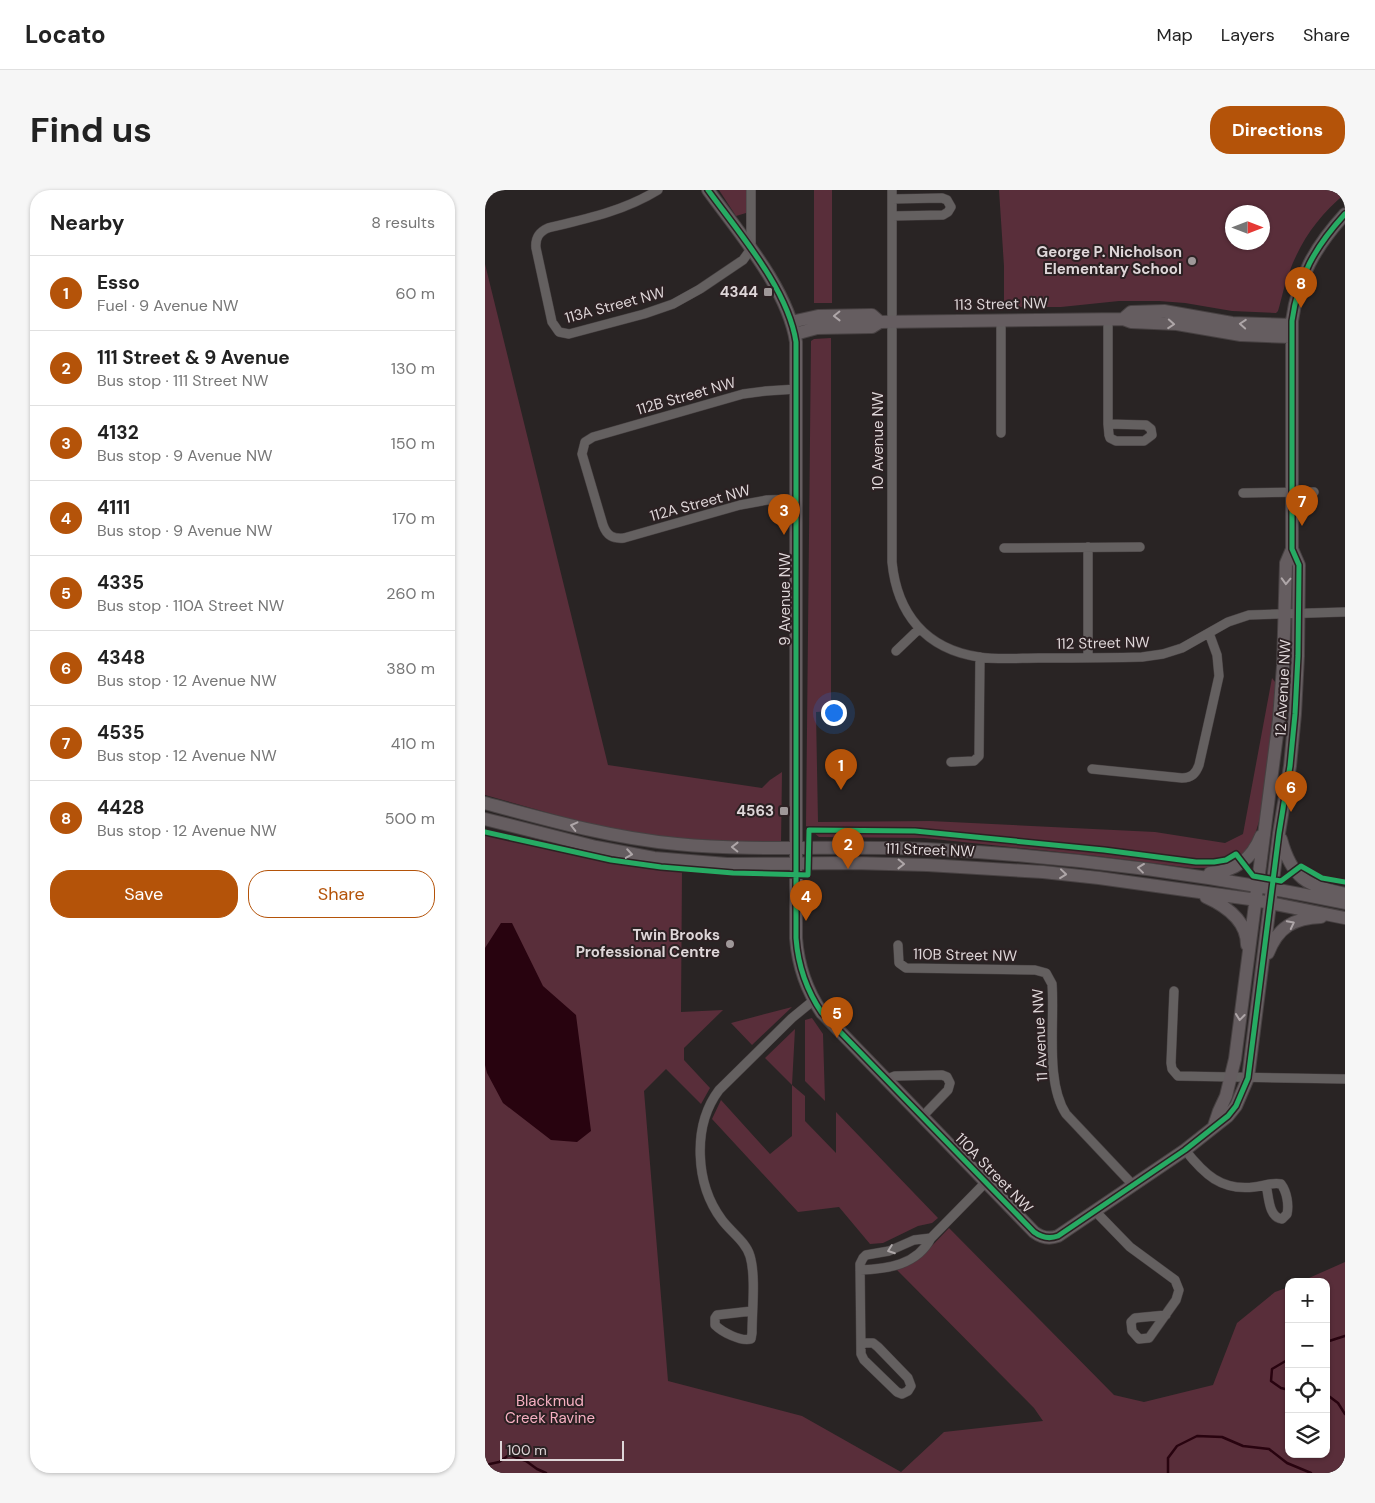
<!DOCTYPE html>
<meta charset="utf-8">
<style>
:root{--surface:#fff;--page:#f6f6f6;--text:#222;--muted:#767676;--line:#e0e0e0;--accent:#b45309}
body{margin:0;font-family:"DM Sans",sans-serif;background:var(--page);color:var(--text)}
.controls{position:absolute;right:15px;bottom:15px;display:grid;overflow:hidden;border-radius:10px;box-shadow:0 1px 4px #0004}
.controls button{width:45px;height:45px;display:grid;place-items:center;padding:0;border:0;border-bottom:1px solid var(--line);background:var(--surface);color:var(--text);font:25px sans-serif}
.compass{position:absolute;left:740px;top:15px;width:45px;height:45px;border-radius:50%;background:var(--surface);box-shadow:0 1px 4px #0004;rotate:90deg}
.scale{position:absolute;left:15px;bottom:12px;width:124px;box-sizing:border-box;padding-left:5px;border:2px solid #ded6d8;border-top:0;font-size:14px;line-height:18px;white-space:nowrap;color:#ded6d8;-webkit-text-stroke:4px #2c2123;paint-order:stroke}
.you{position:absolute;left:348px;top:522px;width:18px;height:18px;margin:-12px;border:4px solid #fff;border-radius:50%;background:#1a73e8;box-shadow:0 0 0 8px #1a73e833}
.badge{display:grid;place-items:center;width:32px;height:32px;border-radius:50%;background:var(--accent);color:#fff;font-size:16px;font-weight:700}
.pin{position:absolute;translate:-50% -41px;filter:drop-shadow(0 1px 2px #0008)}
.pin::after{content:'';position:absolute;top:26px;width:18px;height:15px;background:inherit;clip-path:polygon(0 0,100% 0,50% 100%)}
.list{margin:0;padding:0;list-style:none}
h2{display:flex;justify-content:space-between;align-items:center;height:65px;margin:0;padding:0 20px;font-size:21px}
h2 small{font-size:16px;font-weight:400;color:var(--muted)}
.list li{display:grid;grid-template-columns:32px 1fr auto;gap:15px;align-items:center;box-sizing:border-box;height:75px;padding:0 20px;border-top:1px solid var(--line)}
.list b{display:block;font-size:19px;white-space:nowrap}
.list p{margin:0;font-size:16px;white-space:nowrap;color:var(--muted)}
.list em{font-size:16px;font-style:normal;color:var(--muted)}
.actions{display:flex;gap:10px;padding:15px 20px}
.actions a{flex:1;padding:11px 0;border:1px solid var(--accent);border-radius:20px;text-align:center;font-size:18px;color:var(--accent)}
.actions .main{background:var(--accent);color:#fff}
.icon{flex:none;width:28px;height:28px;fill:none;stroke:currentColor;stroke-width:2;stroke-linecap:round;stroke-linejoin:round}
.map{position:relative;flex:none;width:860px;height:1283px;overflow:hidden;border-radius:20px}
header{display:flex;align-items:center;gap:30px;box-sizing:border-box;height:70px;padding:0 25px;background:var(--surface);border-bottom:1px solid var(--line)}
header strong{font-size:24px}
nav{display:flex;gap:28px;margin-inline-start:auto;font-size:18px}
.intro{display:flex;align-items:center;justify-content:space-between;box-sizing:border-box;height:120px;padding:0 30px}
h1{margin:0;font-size:35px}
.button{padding:12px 22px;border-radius:20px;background:var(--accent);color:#fff;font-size:18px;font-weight:700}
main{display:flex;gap:30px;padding:0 30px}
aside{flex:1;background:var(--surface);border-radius:20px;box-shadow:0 1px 4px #0004}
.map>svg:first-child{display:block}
.green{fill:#592e3a;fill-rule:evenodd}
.water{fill:#28030f}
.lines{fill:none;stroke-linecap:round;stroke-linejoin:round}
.stream{stroke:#28030f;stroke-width:2.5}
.street-casing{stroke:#474142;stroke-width:10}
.secondary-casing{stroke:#474142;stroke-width:14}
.street{stroke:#646060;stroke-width:9}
.secondary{stroke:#655d60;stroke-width:12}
.cycleway-casing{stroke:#2c2123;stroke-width:8}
.cycleway{stroke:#26ab63;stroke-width:5}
.oneway{stroke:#aea6a8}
.oneway2{stroke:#ada7a8}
.poi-dot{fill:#9f9899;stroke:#2c2123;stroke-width:2}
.labels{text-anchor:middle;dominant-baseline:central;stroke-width:4;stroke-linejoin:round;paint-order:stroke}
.poi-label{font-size:15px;font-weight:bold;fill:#ded6d8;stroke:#2c2123;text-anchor:end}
.street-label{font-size:15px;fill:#ded6d8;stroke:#2c2123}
.park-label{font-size:15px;fill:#f7b0c2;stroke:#2c2123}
</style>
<header>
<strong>Locato</strong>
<nav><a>Map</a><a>Layers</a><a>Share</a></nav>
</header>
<div class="intro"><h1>Find us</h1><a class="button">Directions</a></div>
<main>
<aside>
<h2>Nearby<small>8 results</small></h2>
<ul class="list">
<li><span class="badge">1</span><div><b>Esso</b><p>Fuel · 9 Avenue NW</p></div><em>60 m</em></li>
<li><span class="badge">2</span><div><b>111 Street &amp; 9 Avenue</b><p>Bus stop · 111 Street NW</p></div><em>130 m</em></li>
<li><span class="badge">3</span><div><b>4132</b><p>Bus stop · 9 Avenue NW</p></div><em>150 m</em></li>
<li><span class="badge">4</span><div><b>4111</b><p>Bus stop · 9 Avenue NW</p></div><em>170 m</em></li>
<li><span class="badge">5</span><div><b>4335</b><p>Bus stop · 110A Street NW</p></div><em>260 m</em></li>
<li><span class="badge">6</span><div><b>4348</b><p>Bus stop · 12 Avenue NW</p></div><em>380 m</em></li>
<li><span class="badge">7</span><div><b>4535</b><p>Bus stop · 12 Avenue NW</p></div><em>410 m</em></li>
<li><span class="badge">8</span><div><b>4428</b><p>Bus stop · 12 Avenue NW</p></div><em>500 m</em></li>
</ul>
<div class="actions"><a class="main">Save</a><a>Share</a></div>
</aside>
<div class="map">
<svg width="860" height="1283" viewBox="0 0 860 1283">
<rect width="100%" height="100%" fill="#292424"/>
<path class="green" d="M234 0H262L261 23 251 26Z
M329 0H347V113H329Z
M514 0H860V4C834 25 815 52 804 83 799 95 797 108 793 121L791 123 747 121 700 113 674 111H634L576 117H519V76ZM748 22H778V52H748Z
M0 74 123 575 277 598 285 590 297 582 296 654 190 648 117 638 0 605Z
M346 148V521L331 522 333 632 445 631 670 642 740 653 758 644 787 488 793 496 778 618 766 658 752 672 734 678H707L612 666 439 648 334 647 321 636 326 151 329 149Z
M0 642 126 670 197 679 196 822 238 820 199 858V870L225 898 216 914 181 879 159 901 183 1191 317 1226 416 1282 459 1242 558 1231 549 1218 412 1080 441 1062 464 1038 629 1205 659 1212 728 1195 752 1133 790 1102 804 1097V1264H841V1092H815L860 1072V1283H0Z
M307 817 267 855 246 833Z
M327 828 338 844 340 911 320 891V830Z
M310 839 307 895 320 906V931L351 963V922L453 1028 447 1033 433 1036 398 1053 385 1054 354 1017 313 1022 227 929 236 910 285 964 307 946V895L280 868Z"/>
<path class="water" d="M16 733H27L58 796 91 825 106 941 92 952 66 950 18 913 2 883 0 875V758Z"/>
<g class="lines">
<path class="stream" d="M841 1152 860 1146
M804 1169 787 1179 786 1191 796 1198 804 1200
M841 1204 853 1213 860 1224
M0 1275 14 1272 24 1265 41 1271 52 1279 61 1283
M683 1283V1268L692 1256 712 1246 737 1247 758 1256 784 1259 802 1273 826 1283"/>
<g class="street-casing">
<path id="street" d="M173 0C139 21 101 29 63 38 54 42 50 48 51 58L67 132 74 142 84 144 159 124 188 114 215 99 258 70 266 59V0
M407 0V372C412 423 440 459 494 467 513 470 535 468 554 468 589 468 623 468 657 467L678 464 697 458 743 432 764 425 860 422
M407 9 457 8 462 10 466 17 463 22 458 25 407 26
M623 129V234L624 245 625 248 631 251H659L667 245 666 239 661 235 623 234
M516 131V243
M312 199 281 201 258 204 108 247 100 252 97 264 118 335C122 346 128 349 139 348L255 315 282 310 312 309
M758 303 829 302
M603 357V468
M519 358 655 357
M411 461 434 439
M466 572 489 571 494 566 495 467
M607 579 697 588C707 588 711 583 714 575L734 486 732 465 724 443
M413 755 414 773 421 778 550 780 561 783 567 794C570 832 560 892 581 924L648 995
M689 801 686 873 687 879 693 886 860 889
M400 890 410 886 457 885 462 887 465 893 463 900 437 927
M700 960C719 984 736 1001 769 997 778 996 787 992 796 994 802 1002 804 1015 802 1024L797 1029C783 1027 784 1006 781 995
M610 1021 645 1057 690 1090 694 1100 691 1110 664 1148 654 1149 647 1141 646 1132 650 1128 681 1125
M375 1080C403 1079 432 1075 446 1048L501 992
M267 1121 232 1125 230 1128V1135C237 1142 256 1152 266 1149L267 1143C267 1121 271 1086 265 1066 261 1052 246 1042 237 1030 210 994 207 936 234 900L307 828 329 810
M376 1156 379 1153H388L393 1157 423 1188 426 1196 423 1201 417 1204 412 1202 379 1170 376 1164 375 1074 378 1068 381 1065 404 1061 429 1050 446 1048"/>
</g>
<g class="secondary-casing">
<path id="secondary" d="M223 0C254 43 303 99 311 152V748C313 775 322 801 337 823L549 1042C557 1048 565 1049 573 1046L700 960 743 926 751 916 763 888 794 643 805 576 810 524 813 466 814 375 807 359V131C813 87 830 57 860 24
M638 129 646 122 679 121 747 133 807 135
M306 132 333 126 387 125 395 132
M310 144 332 138 387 137 395 132 638 129 646 132 692 134 756 145 807 147
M0 613C63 630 127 648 192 654 274 662 358 655 441 659 582 666 722 684 860 713
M0 629 111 657 169 668 242 674 367 673 442 675 558 682 614 688 765 709 860 728
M796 649C807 689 821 695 860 704
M725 683C749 682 767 669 776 646
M721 707C741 716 762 731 762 755
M783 763C793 737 809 728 836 727
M729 936 734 921 741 906 750 869 794 529 798 476 801 373 807 359"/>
</g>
<use href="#street" class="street"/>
<use href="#secondary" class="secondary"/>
<g class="cycleway-casing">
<path id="cycleway" d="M223 0C254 43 303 99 311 152V748C313 775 322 801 337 823L549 1042C557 1048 565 1049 573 1046L700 960 743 926 751 916 763 888 794 643 805 576 810 524 813 466 814 375 807 359V131C813 87 830 57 860 24
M0 642 126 670 176 677 248 683 323 685 324 640 430 641 619 660 711 672H729L741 670 751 664 768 686 796 691 816 676 837 688 860 692"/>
</g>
<use href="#cycleway" class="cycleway"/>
</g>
<defs><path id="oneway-chevron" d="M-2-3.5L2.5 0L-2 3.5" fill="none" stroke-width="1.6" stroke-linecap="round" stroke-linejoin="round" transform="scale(1.25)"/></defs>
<g class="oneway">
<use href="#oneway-chevron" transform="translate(352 126) rotate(179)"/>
<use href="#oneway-chevron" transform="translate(686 134) rotate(4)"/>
<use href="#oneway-chevron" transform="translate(758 134) rotate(-176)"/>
<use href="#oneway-chevron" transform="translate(801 391) rotate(92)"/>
<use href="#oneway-chevron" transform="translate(89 636) rotate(-166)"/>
<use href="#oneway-chevron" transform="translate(250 657) rotate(-179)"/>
<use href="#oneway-chevron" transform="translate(144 664) rotate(9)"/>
<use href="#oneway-chevron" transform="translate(416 674) rotate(1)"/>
<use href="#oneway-chevron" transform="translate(656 678) rotate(-173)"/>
<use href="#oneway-chevron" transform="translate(578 684) rotate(6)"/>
<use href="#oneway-chevron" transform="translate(806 734) rotate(-27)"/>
<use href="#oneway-chevron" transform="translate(755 827) rotate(97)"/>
</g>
<use class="oneway2" href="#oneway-chevron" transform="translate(406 1060) rotate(160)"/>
<g class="poi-dot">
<circle cx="707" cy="71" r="5"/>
<rect x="278" y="97" width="10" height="10" rx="2.5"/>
<rect x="294" y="616" width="10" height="10" rx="2.5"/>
<circle cx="245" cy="754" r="5"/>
</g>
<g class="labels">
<g class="poi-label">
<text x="697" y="62">George P. Nicholson<tspan x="697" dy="17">Elementary School</tspan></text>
<text x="273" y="102">4344</text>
<text x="289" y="621">4563</text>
<text x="235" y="745">Twin Brooks<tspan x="235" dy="17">Professional Centre</tspan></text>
</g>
<g class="street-label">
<text transform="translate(516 114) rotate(-1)">113 Street NW</text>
<text transform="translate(130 115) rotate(-15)">113A Street NW</text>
<text transform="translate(201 206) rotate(-16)">112B Street NW</text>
<text transform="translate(393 251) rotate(-90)">10 Avenue NW</text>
<text transform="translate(215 313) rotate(-15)">112A Street NW</text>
<text transform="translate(300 409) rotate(-90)">9 Avenue NW</text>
<text transform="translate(618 453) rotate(-1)">112 Street NW</text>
<text transform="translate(798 498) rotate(-87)">12 Avenue NW</text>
<text transform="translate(445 660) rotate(2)">111 Street NW</text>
<text transform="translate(480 765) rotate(1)">110B Street NW</text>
<text transform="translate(555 845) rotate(-93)">11 Avenue NW</text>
<text transform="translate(509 983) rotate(46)">110A Street NW</text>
</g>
<g class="park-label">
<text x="65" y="1211">Blackmud<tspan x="65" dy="17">Creek Ravine</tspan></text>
</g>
</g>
</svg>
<div class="controls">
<button>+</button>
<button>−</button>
<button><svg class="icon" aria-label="locate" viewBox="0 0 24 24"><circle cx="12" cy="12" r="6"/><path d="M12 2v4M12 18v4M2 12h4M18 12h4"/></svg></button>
<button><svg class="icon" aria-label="layers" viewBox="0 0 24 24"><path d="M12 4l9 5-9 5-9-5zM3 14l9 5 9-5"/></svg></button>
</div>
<svg class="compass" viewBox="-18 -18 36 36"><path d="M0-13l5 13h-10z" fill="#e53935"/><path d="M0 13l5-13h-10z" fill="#767676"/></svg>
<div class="scale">100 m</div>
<div class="you"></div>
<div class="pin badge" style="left:356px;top:600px">1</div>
<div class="pin badge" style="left:363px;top:679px">2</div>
<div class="pin badge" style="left:299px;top:345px">3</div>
<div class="pin badge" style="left:321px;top:731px">4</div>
<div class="pin badge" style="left:352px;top:848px">5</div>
<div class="pin badge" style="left:806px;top:622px">6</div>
<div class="pin badge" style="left:817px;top:336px">7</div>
<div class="pin badge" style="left:816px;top:118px">8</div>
</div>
</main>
